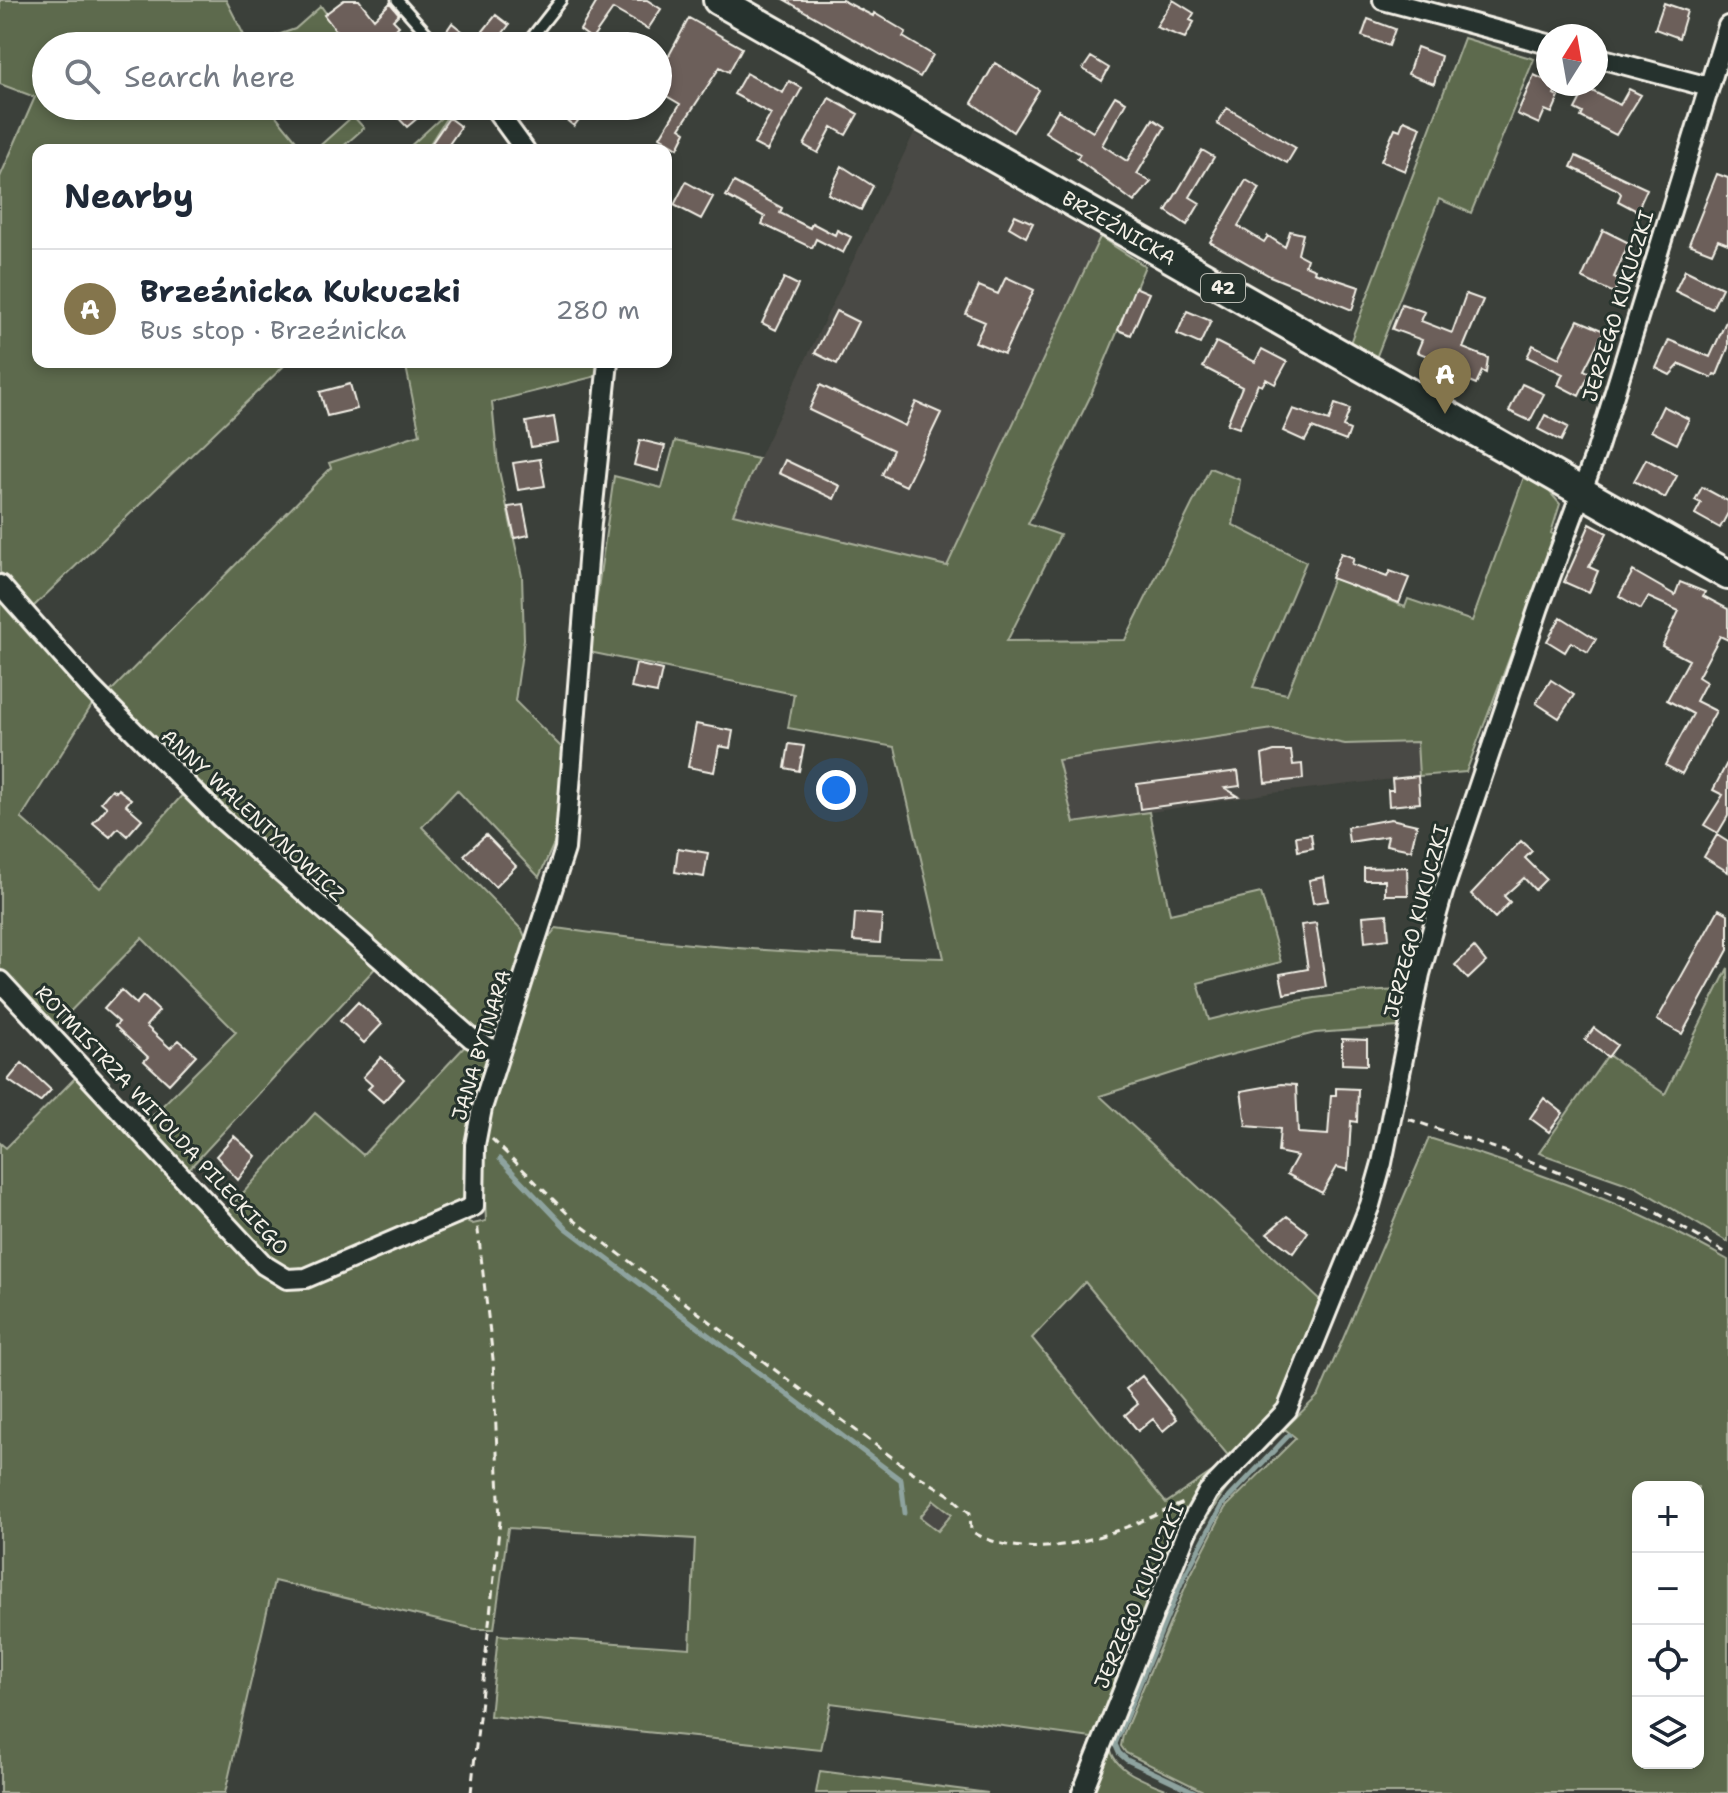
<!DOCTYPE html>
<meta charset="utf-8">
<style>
:root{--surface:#fff;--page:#f2f2f3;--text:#1f2937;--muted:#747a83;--line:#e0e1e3;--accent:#84754c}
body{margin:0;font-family:"Shantell Sans",sans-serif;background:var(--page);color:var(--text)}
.controls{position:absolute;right:24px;bottom:24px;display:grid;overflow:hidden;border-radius:16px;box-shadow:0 4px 12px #0003}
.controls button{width:72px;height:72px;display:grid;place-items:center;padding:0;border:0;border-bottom:2px solid var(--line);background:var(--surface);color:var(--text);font:40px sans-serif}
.compass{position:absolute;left:1536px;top:24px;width:72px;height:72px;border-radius:50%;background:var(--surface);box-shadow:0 4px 12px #0003;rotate:11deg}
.you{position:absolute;left:836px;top:790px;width:28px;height:28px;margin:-20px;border:6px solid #fff;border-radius:50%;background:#1a73e8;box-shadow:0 0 0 12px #1a73e833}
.badge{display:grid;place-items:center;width:52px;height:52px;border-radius:50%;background:var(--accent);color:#fff;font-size:26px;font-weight:700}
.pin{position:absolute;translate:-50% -66px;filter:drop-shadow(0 2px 4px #0008)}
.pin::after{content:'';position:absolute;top:42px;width:28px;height:24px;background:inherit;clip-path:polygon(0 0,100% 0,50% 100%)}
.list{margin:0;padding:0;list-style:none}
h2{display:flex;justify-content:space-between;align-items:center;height:104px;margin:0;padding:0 32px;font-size:34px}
h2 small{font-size:26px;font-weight:400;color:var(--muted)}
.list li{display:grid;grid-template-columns:52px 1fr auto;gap:24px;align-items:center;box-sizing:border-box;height:120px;padding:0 32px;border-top:2px solid var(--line)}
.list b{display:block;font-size:30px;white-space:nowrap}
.list p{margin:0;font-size:26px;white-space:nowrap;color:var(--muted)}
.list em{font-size:26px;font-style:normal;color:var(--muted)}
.icon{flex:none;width:44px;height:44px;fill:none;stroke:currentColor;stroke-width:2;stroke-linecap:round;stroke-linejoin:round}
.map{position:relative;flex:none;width:1728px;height:1793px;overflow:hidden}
.search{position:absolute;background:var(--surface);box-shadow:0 4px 12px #0003;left:32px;top:32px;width:640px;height:88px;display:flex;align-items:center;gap:20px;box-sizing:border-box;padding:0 28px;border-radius:44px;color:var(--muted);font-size:30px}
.panel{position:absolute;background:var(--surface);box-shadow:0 4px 12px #0003;left:32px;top:144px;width:640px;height:224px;border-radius:16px}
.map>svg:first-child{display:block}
.built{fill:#4a4944}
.green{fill:#5d6b4d;stroke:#a8ae9a;stroke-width:2;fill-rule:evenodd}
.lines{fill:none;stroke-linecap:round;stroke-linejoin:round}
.stream{stroke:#8ea39f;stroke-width:5}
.building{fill:#6c5f5a;stroke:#f4f1e8;stroke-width:2}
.service-casing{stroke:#f4f1e8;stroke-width:15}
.minor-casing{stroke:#f4f1e8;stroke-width:24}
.primary-casing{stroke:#f4f1e8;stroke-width:34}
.path{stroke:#f4f1e8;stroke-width:3;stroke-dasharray:8 6;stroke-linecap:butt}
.service{stroke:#26332d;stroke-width:9}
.minor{stroke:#26332d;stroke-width:18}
.primary{stroke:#26332d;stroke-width:28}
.labels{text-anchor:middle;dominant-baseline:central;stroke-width:6;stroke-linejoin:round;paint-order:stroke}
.shield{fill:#26332d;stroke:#b6b8b0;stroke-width:2}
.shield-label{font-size:18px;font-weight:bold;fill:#f4f1e8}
.street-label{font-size:20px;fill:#f4f1e8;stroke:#26332d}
</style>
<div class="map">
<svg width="1728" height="1793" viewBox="0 0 1728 1793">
<rect width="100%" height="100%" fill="#3b403a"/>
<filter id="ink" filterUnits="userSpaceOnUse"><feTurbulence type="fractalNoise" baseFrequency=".0125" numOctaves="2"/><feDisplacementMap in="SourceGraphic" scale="16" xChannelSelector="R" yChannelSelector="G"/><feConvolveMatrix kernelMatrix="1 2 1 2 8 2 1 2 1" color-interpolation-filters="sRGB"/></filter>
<g filter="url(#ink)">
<path class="built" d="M914 133 1100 237 947 566 732 514Z
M1273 729 1345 744 1418 742 1419 776 1272 793 1074 824 1058 760Z
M934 1500 952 1514 938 1532 920 1517Z"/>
<path class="green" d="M0 0H226L249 45 295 29 321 6 349 46H46V106H268L304 150H38V362H288L33 607 0 572V177L35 97 0 84Z
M1464 38 1534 59 1471 213 1439 199 1376 358 1350 343Z
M454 106 426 150H406Z
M353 116 364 128 339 150H315Z
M1100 237 1145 266 1090 397 1028 524 1060 535 1007 641 1125 640 1210 468 1240 480 1233 525 1306 562 1253 687 1287 694 1333 578 1405 607 1408 599 1472 621 1524 477 1549 491 1560 504 1551 533 1556 536 1466 772 1419 776 1417 742 1345 744 1273 729 1058 760 1074 823 1149 812 1170 914 1261 893 1281 962 1198 983 1209 1020C1274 1003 1335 992 1403 990L1398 1027 1315 1033 1215 1059 1100 1096 1320 1300 1276 1418 1285 1428 1319 1395 1429 1138C1534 1170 1634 1206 1728 1260V1793H1207L1126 1753 1121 1746 1123 1735 1189 1578 1225 1508 1296 1438 1285 1429C1263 1452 1235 1474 1218 1501 1170 1573 1142 1661 1110 1742 1109 1772 1151 1782 1175 1793H1073L1092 1738 831 1703 821 1750 490 1716 498 1635 690 1648 695 1539 508 1528 494 1629H475L274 1581 225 1793H0V1143L6 1148 81 1072 276 1281 462 1219 473 1224 486 1221 482 1129 541 948 556 928C685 947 813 955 944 958L895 747 788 728 794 694 589 652 614 476 662 488 675 441 758 459 733 514 947 566ZM1085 1282 1231 1459 1166 1503 1032 1338ZM1638 1487H1698V1763H1638ZM934 1500 952 1514 938 1531 920 1517Z
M405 362H599L597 376 492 402 498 466 522 576 524 639 515 701 565 751 560 830 539 877 457 790 422 827 522 930 529 945 497 1033 485 1037 475 1034 211 802 110 692 331 468 329 463 420 434Z
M0 594 95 700 21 818 100 888 185 792 378 965 187 1171 145 1123 236 1032 142 938 55 1027 0 973Z
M1728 968V1242L1636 1187 1539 1153 1608 1055 1665 1094Z
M469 1042 487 1060 468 1141 466 1199 463 1203 302 1274 277 1270 224 1214 315 1113 363 1155Z
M820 1771 988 1793H816Z"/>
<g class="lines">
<path class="stream" d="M500 1159 566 1228 901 1480 905 1513
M1197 1793 1127 1760 1119 1753 1115 1744 1182 1581 1222 1505 1289 1435"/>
</g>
<path class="building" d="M344 0H359L374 19 390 3 399 14 393 20 399 26 388 37 382 30 363 46H348L324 15Z
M598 0H647L661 9 648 29 613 9 592 39 580 30Z
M785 0H842L873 16 874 13 906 32 903 37 933 55 920 77Z
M1173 0 1194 13 1190 20 1194 22 1185 38 1156 27Z
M1664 3 1687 11 1679 38 1655 29Z
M496 15 509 25 493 46H456L443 36 452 23 475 41Z
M689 18 742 48 729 72 720 67 680 128 686 132 678 148 660 137 680 104 658 91V76Z
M1368 19 1395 29 1389 46 1362 36Z
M1417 47 1441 56 1434 84 1408 74Z
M1091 57 1109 68 1102 81 1083 69Z
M995 63 1039 90 1013 132 972 103Z
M746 73 783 93 789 81 802 88 767 151 754 144 771 114 734 94Z
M1534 75 1558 86 1554 94 1559 97 1552 113 1545 110 1539 124 1517 114Z
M1586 88 1620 105 1629 89 1641 95 1616 135 1581 117 1583 113 1575 109Z
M1115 96 1126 102 1102 145 1127 161 1153 119 1165 127 1137 174 1151 182 1134 202 1077 159 1080 154 1045 132 1058 110 1093 132Z
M829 98 858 114 846 135 832 127 818 153 804 145Z
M387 106H432L407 127Z
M549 106H576L584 113 574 126Z
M1227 108 1296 148 1287 163 1217 124Z
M449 118 461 127 445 150H427Z
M1404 120 1421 127 1405 171 1381 161 1395 128 1400 130Z
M1202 150 1214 157 1190 197 1200 203 1187 225 1166 211Z
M1576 156 1647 189 1637 211 1618 201 1621 194 1618 190 1571 167Z
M842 166 873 186 861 210 828 194Z
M1717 174 1728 178V244L1718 240 1712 253 1689 244Z
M1246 180 1260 188 1238 226 1264 242 1268 236 1285 247 1290 231 1303 234 1298 254 1307 259 1305 265 1315 269 1314 272 1359 287 1352 310 1270 276 1210 242Z
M686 182 713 197 701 219 674 205Z
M734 182 782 208 780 213 810 228 812 223 835 235 837 230 851 237 843 253 816 239 812 248 762 224 765 217 726 196Z
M1015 215 1033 223 1026 237 1009 227Z
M1603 230 1629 243 1614 277 1620 280 1614 293 1582 278Z
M1685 270 1722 288 1712 309 1675 291Z
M1006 277 1034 290 1004 354 975 342 985 322 966 314 979 286 998 294Z
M784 278 798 285 776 330 762 323Z
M1135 287 1149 293 1131 335 1118 330Z
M1466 294 1483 300 1463 348 1488 358 1486 373 1482 371 1476 384 1452 374 1455 367 1417 352 1422 340 1392 329 1402 304 1425 312 1421 321 1452 333Z
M836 311 858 322 837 364 815 353Z
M1187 311 1211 321 1200 344 1177 334Z
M1728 317V348L1717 375 1714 374 1712 378 1680 364 1670 375 1656 368 1669 340 1710 357Z
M1578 320 1604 331 1584 370 1590 373 1579 396 1558 385 1563 374 1527 357 1533 345 1559 358Z
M1216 342 1255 362 1262 349 1287 362 1275 384 1266 379 1262 386 1258 384 1239 428 1227 424 1242 387 1203 367Z
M350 384 357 409 327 416 320 392Z
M1522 384 1544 394 1530 421 1509 411Z
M820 385 905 426 916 402 941 413 906 486 882 475 893 450 809 410Z
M1335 404 1350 409 1343 427 1350 430 1346 441 1312 428 1305 441 1283 431 1293 409 1329 421Z
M1663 406 1689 419 1677 444 1651 431Z
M1545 415 1568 427 1561 441 1538 429Z
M554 417 558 442 531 447 526 422Z
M640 440 665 446 658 471 634 465Z
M540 459 545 486 518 490 513 463Z
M1646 459 1677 476 1665 498 1634 481Z
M785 460 840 486 834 499 779 473Z
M1702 487 1728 501V513L1720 528 1695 514 1701 503 1695 500Z
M523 505 529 535 515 538 508 507Z
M1590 524 1607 533 1589 567 1598 571 1589 593 1564 582Z
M1341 553 1354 558 1352 564 1387 577 1390 571 1409 578 1399 603 1331 578Z
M1633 571 1675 595 1680 582 1705 592 1703 596 1728 609V640L1720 636 1698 677 1706 682 1696 701 1716 711 1682 774 1665 765 1693 714 1667 700 1689 660 1662 646 1679 611 1648 597 1641 609 1619 596Z
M1561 617 1596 639 1588 652 1571 642 1565 652 1547 641Z
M636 664 662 670 657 693 631 688Z
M1551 680 1574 695 1559 718 1536 703Z
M696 724 733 731 730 748 719 746 714 772 688 767Z
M789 744 804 746 799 771 785 768Z
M1274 751H1291L1293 765 1302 764 1303 779 1265 783 1262 755Z
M1728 761V816L1718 833 1704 825 1723 795 1713 790Z
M1238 771 1240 786 1225 788 1238 796 1140 809 1137 784Z
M1418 776 1420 803 1389 806 1388 790H1393L1392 779Z
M112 789 116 792 118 789 131 799 126 805 142 819 127 836 118 828 110 837 93 823 107 807 101 802Z
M1391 819 1417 825 1411 850 1386 845 1388 836 1349 842 1347 827Z
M1311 834 1313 848 1298 851 1296 836Z
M486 835 516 866 495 887 464 855Z
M1717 835 1728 842V872L1704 857Z
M1521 841 1532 851 1525 858 1546 879 1535 890 1524 878 1504 896 1510 902 1495 918 1471 894Z
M678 848 708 853 704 877 675 872Z
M1407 867 1408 895H1385V880H1364V868Z
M1324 877 1328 901 1313 903 1309 880Z
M1719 909 1728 914V950L1682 1034 1657 1020Z
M855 913 882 915 880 943 853 941Z
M1387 914 1389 939 1365 942 1363 916Z
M1316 923 1326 987 1284 994 1280 974 1308 969 1301 925Z
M1474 947 1486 962 1468 979 1455 965Z
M121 990 136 1004 143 996 159 1011 146 1026 170 1048 179 1040 196 1055 169 1084 144 1061 148 1057 115 1026 119 1022 104 1009Z
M358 1002 382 1024 364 1043 340 1021Z
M1594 1028 1617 1045 1608 1057 1585 1040Z
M1342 1039 1367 1040V1065L1342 1064Z
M381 1057 404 1079 383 1102 368 1089 372 1085 363 1077Z
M22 1063 51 1090 40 1102 8 1080Z
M1281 1084 1296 1085 1298 1133 1328 1135 1331 1095H1336V1088L1358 1089 1357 1122 1351 1121 1348 1170 1337 1167 1322 1193 1287 1174 1297 1156 1278 1152 1280 1129 1246 1126 1241 1091Z
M1544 1098 1563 1113 1549 1132 1530 1118Z
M234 1136 256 1156 238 1180 216 1156Z
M1287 1216 1308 1232 1293 1253 1267 1233Z
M1142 1376 1177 1419 1163 1431 1153 1419 1138 1431 1125 1415 1138 1404 1126 1389Z"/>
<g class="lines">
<g class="service-casing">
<path id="service" d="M397 0 438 46
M525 46 561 0"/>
</g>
<g class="minor-casing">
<path id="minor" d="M1383 0 1548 44
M1596 57 1709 87
M493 106 525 150
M0 585 89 686 220 818 471 1038 499 1053
M0 981 264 1265 287 1279 306 1278 474 1206 475 1145 482 1108 565 849 591 523 608 362
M1082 1793 1188 1528 1208 1492 1287 1410 1370 1205 1382 1163 1420 974 1443 892 1539 607 1597 450 1728 26"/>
</g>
<g class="primary-casing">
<path id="primary" d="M718 0 1728 575"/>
</g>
<path class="path" d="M1408 1119 1510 1153 1650 1209 1728 1254
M492 1139 574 1220 909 1470 948 1494 970 1513 971 1531C1035 1570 1121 1531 1183 1503
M471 1793 500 1521 493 1359 477 1222"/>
<use href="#service" class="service"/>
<use href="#minor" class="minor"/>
<use href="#primary" class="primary"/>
</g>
</g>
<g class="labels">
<rect class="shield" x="1201" y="274" width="44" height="28" rx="6"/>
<g class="shield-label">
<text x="1223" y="288">42</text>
</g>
<g class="street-label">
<text transform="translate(1119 228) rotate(30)">BRZEŹNICKA</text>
<text transform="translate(1618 306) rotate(-73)">JERZEGO KUKUCZKI</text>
<text transform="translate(253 815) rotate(43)">ANNY WALENTYNOWICZ</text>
<text transform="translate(1416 921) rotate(-75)">JERZEGO KUKUCZKI</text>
<text transform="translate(481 1045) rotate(-73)">JANA BYTNARA</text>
<text transform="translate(162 1120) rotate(47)">ROTMISTRZA WITOLDA PILECKIEGO</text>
<text transform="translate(1139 1596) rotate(-67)">JERZEGO KUKUCZKI</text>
</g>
</g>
</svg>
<div class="controls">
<button>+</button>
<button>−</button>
<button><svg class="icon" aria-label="locate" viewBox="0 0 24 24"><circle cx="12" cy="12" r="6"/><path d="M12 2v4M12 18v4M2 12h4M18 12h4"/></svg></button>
<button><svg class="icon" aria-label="layers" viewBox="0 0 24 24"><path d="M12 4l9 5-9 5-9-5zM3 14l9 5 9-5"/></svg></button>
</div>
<svg class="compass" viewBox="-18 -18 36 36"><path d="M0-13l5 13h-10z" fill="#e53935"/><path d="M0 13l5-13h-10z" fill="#747a83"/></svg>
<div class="you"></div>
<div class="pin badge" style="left:1445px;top:414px">A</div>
<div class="search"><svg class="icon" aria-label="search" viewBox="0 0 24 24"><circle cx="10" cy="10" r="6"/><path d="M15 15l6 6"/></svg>Search here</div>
<section class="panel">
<h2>Nearby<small></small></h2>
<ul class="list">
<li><span class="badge">A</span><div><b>Brzeźnicka Kukuczki</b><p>Bus stop · Brzeźnicka</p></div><em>280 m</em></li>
</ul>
</section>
</div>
